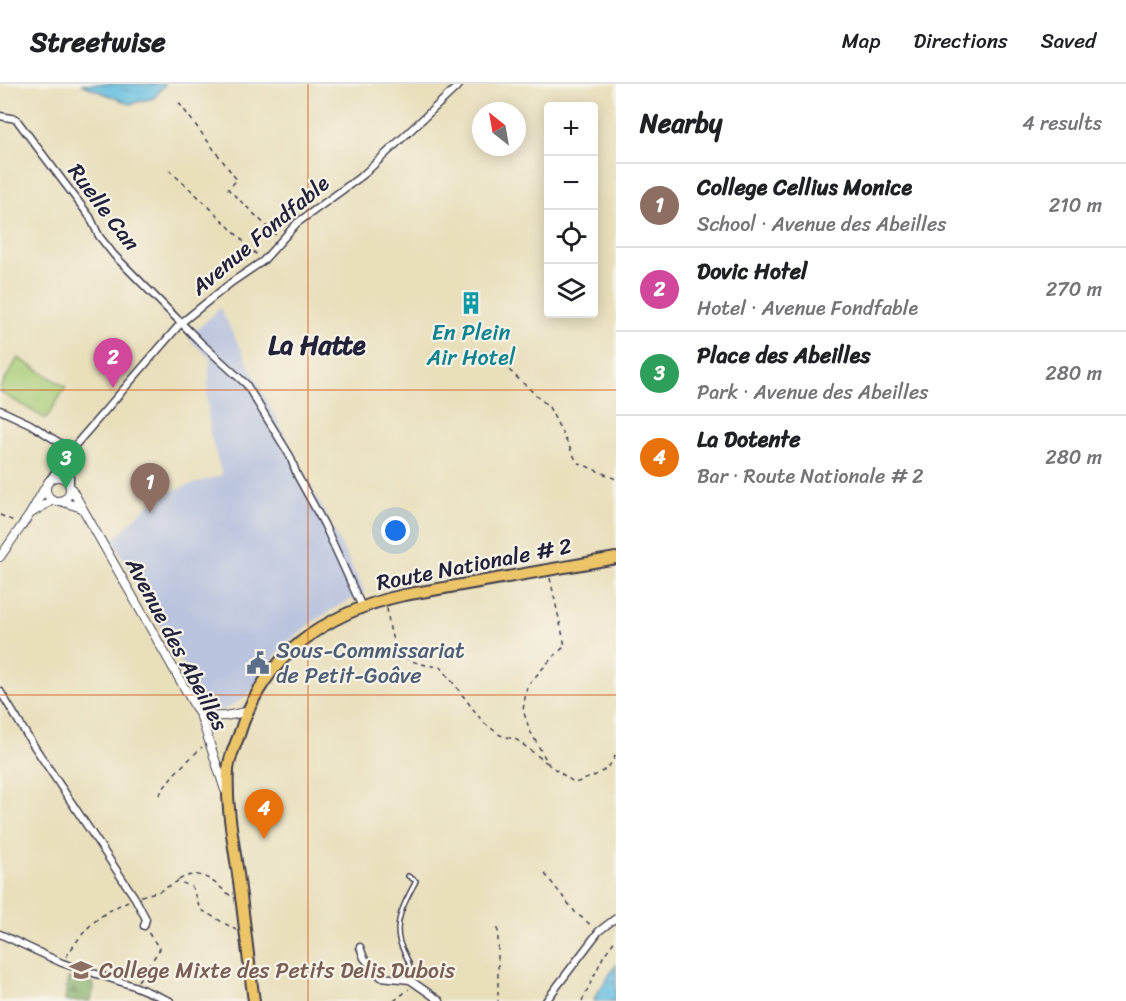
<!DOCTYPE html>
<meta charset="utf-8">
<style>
:root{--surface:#fff;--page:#f6f6f6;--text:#202124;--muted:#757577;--line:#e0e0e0;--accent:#b5179e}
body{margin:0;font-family:Sriracha,sans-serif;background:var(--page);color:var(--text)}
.controls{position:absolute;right:18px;top:18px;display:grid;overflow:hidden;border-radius:6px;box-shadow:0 3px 15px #0003}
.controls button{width:54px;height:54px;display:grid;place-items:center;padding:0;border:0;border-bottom:2px solid var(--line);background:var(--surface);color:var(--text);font:30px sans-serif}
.compass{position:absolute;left:472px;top:18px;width:54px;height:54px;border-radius:50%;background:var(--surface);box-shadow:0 3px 15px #0003;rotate:329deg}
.you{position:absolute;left:396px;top:447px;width:21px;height:21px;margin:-15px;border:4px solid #fff;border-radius:50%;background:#1a73e8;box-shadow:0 0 0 9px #1a73e833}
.badge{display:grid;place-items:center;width:39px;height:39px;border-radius:50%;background:var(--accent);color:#fff;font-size:20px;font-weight:700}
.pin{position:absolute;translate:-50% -50px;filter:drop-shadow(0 2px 3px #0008)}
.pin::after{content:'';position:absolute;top:32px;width:21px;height:18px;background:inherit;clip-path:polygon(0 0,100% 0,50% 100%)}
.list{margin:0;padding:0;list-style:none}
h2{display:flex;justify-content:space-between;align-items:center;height:78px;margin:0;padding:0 24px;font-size:26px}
h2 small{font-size:20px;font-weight:400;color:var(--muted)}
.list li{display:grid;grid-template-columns:39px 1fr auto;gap:18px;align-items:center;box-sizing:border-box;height:84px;padding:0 24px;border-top:2px solid var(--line)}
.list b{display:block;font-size:22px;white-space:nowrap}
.list p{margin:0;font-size:20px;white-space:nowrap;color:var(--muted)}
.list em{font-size:20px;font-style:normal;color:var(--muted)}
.icon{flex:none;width:33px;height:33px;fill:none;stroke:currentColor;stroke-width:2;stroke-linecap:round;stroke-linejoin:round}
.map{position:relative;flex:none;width:616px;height:917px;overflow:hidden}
header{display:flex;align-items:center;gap:36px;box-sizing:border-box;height:84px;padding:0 30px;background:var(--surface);border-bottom:2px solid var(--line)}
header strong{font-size:28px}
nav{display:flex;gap:33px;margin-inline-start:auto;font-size:21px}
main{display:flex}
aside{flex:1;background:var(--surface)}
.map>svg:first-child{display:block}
.industrial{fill:#bac4de}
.green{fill:#a7cc76;stroke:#647758;stroke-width:1.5}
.forest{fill:url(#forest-firs);stroke:#546951;stroke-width:1.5}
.water{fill:url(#water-ripples);stroke:#42708e;stroke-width:1.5}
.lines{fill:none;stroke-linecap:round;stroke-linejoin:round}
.service-casing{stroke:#403e4e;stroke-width:6}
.minor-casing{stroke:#403e4e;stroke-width:9}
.tertiary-casing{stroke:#403e4e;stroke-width:10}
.primary-casing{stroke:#403e4e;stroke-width:14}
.path{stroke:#403e4e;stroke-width:1.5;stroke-dasharray:4.5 4.5;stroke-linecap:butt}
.service{stroke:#fff;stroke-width:3}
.minor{stroke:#fff;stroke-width:6}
.tertiary{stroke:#fff;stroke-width:8}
.primary{stroke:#edc569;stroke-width:10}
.grid{fill:none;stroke:#d45411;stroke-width:1.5;stroke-opacity:0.55}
.labels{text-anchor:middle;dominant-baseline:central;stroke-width:4.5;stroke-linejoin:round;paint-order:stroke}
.street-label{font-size:22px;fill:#22223b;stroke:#f7f3e8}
.culture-label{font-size:22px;fill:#0d838f;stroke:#f7f3e8}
.service-label{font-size:22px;fill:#4e5e75;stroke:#f7f3e8;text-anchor:start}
.education-label{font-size:22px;fill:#785e54;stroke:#f7f3e8;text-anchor:start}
.quarter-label{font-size:26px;font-weight:bold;fill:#22223b;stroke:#f7f3e8}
</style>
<header>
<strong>Streetwise</strong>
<nav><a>Map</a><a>Directions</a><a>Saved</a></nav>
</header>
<main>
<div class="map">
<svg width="616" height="917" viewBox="0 0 616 917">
<defs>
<pattern id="forest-firs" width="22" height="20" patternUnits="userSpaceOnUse" patternTransform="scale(1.5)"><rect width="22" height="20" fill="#85b067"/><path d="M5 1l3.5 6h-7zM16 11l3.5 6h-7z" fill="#6c8f56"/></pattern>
<pattern id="water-ripples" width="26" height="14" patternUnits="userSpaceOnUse" patternTransform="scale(1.5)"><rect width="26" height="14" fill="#62bde0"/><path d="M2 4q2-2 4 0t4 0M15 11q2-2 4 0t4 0" fill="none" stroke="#5099b7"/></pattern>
</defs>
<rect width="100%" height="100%" fill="#f7f3e8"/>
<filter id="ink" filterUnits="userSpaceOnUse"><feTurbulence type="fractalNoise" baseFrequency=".0167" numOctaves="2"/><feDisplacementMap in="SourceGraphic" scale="12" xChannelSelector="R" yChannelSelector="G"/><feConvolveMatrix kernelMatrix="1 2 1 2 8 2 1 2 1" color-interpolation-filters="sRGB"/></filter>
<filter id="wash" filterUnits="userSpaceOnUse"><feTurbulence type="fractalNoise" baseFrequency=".008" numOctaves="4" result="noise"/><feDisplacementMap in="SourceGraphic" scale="24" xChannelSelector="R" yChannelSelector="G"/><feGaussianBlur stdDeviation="1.35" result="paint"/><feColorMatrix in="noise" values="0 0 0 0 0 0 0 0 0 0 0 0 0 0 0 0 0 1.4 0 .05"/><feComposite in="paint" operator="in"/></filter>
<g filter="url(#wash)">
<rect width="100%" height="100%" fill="#e9dfbb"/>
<path class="industrial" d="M220 224 365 508 338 522 311 539 283 562 247 612 227 625 208 627 113 456 158 411 222 391 210 350 207 316 210 274 188 254Z"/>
<path class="green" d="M18 274 66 303 46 335 0 308V304Z"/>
<path class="forest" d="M68 894 94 900 91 917H65Z"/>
<path class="water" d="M81 0H165L154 14 130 20Z
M616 881V917H594L595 913Z"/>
</g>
<g filter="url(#ink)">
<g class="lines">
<g class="service-casing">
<path id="service" d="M408 792 416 797C406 816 393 837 400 859 406 875 412 878 410 895"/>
</g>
<g class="minor-casing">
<path id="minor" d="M0 32 16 35 90 133 99 152 114 171 201 259 246 300 290 372 297 391 324 440 362 523
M0 326 30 340 71 366
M48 398 71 366 181 239 232 198 263 177 297 139 363 91 460 0
M70 400V368
M0 607 28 653 135 814 146 835 144 842
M0 850 62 879 134 902 170 917
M360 863 364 874 381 893 410 896 440 917
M546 917 599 847 616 834"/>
</g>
<g class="tertiary-casing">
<path id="tertiary" d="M46 405a12 12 0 1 1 24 0a12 12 0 1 1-24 0Z
M71 404 201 633 225 706
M60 417 82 424
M31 429 53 416
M0 473 30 430 47 400
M201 633 225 632 246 628"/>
</g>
<g class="primary-casing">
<path id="primary" d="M254 917C248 875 244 832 238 790 233 756 226 721 228 686 229 674 235 662 239 651 263 572 326 528 404 511L616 474"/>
</g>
<path class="path" d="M179 19 237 96 228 105 276 151
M169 86 204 118 258 172
M496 274 549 323 577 378 616 395
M0 431 16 438
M550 494 565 562 552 574 527 602 523 626 530 647 549 681 575 699C593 692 609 689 616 670
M387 524C392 566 397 579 441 583L483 638 500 651 517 656 547 679
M159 711 173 691 202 663
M545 790 575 828 592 842
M179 796C201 782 214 799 231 812
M141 812 160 807 178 797 192 803 200 825 236 846
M498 844V917
M66 873C86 843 95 833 128 817
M138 897 160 865 147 847
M394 917 409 905
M582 917 604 871 616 855"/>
<use href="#service" class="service"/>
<use href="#minor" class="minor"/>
<use href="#tertiary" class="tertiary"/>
<use href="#primary" class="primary"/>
</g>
</g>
<path class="grid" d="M308 0V917M0 306H616M0 611H616"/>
<defs>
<g id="building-bare" transform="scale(1.8)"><path d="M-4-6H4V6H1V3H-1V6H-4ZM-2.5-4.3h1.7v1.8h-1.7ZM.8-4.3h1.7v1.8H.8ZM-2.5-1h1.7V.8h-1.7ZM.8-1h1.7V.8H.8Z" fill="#0f9aa8" stroke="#f7f3e8" stroke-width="2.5" paint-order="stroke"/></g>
<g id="civic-bare" transform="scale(1.8)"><path d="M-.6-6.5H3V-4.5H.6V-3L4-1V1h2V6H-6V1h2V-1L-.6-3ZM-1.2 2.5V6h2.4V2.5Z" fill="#5c6f8a" stroke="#f7f3e8" stroke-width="2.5" paint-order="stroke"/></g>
<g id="school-bare" transform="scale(1.8)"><path d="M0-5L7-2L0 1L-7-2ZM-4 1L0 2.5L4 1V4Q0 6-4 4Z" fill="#8d6e63" stroke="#f7f3e8" stroke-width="2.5" paint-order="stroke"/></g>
</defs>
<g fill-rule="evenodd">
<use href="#building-bare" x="471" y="219"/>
<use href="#civic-bare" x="258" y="579"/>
<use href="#school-bare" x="81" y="886"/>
</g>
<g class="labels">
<g class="street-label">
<text transform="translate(104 123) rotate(53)">Ruelle Can</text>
<text transform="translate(260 151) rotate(-40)">Avenue Fondfable</text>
<text transform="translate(474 480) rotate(-11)">Route Nationale # 2</text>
<text transform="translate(177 560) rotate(62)">Avenue des Abeilles</text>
</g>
<g class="culture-label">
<text x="471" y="248">En Plein<tspan x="471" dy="25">Air Hotel</tspan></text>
</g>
<g class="service-label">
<text x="276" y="566">Sous-Commissariat<tspan x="276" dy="25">de Petit-Goâve</tspan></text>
</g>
<g class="education-label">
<text x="99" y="886">College Mixte des Petits Delis Dubois</text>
</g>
<g class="quarter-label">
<text x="317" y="261">La Hatte</text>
</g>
</g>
</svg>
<div class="controls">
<button>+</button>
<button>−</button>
<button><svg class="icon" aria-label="locate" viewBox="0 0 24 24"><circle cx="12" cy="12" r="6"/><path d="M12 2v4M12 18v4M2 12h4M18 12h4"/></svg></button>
<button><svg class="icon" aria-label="layers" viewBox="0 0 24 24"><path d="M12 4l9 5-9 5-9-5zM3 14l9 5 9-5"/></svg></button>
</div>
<svg class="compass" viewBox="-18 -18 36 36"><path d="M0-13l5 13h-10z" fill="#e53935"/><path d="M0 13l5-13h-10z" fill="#757577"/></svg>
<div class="you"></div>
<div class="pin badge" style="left:150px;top:429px;background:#8d6e63">1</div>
<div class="pin badge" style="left:113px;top:304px;background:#d1479c">2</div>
<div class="pin badge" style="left:66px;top:405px;background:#2e9e5b">3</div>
<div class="pin badge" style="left:264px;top:755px;background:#e8710a">4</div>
</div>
<aside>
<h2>Nearby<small>4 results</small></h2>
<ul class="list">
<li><span class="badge" style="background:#8d6e63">1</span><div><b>College Cellius Monice</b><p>School · Avenue des Abeilles</p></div><em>210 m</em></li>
<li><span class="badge" style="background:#d1479c">2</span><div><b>Dovic Hotel</b><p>Hotel · Avenue Fondfable</p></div><em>270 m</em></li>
<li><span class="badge" style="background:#2e9e5b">3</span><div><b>Place des Abeilles</b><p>Park · Avenue des Abeilles</p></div><em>280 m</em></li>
<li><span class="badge" style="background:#e8710a">4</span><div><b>La Dotente</b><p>Bar · Route Nationale # 2</p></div><em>280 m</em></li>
</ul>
</aside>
</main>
